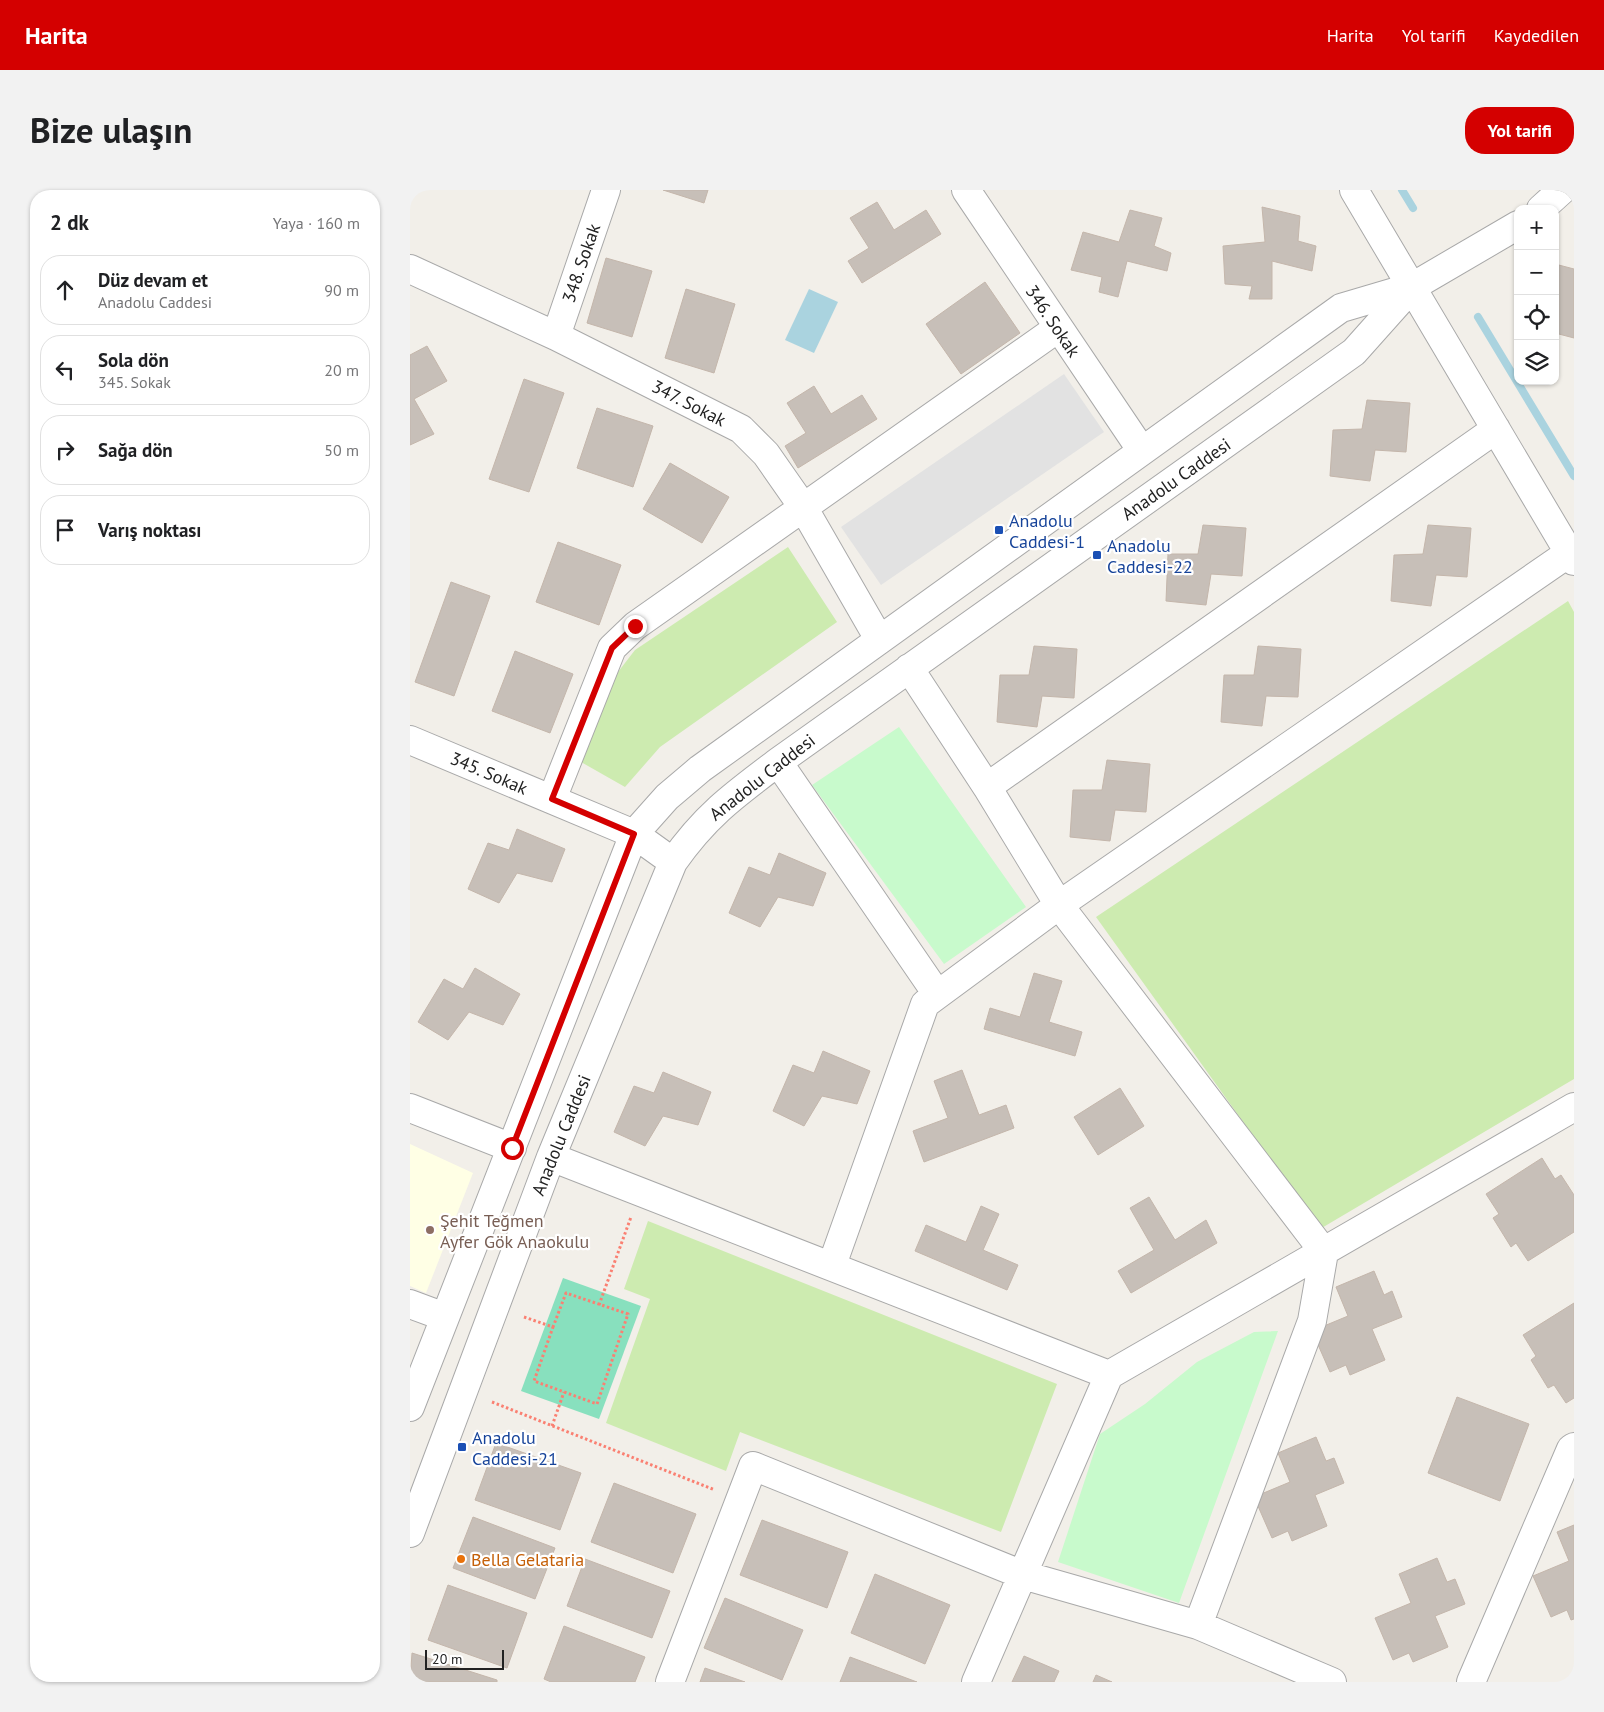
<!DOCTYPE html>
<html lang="tr">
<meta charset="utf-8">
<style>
:root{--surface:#fff;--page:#f2f2f2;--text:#202124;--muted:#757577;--line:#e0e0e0;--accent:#d40000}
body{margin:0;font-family:"PT Sans",sans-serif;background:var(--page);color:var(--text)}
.controls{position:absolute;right:15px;top:15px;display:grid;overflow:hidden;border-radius:10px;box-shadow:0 1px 4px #0004}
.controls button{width:45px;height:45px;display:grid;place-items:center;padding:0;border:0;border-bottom:1px solid var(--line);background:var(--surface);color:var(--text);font:25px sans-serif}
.scale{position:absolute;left:15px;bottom:12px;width:79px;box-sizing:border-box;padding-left:5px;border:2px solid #222;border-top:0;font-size:14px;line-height:18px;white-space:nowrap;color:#222;-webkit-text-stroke:4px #fff;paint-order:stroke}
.stop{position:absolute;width:15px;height:15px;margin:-11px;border:4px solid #d40000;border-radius:50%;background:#fff}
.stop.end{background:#d40000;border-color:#fff;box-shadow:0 1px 5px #0008}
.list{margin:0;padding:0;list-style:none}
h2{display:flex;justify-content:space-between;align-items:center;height:65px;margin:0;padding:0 20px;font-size:21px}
h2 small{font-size:16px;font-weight:400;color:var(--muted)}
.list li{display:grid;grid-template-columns:32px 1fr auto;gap:15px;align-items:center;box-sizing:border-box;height:70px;margin:0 10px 10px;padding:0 10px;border:1px solid var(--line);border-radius:20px}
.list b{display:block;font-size:19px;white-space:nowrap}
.list p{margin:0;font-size:16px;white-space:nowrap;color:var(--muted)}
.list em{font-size:16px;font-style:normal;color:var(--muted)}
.icon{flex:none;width:28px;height:28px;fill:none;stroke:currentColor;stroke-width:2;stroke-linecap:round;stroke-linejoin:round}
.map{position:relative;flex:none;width:1164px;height:1492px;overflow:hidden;border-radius:20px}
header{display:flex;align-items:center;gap:30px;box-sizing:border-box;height:70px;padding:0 25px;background:var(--accent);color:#fff}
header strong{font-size:24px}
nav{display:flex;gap:28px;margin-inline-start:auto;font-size:18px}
.intro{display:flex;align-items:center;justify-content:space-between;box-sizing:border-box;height:120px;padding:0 30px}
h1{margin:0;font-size:35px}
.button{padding:12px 22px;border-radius:20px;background:var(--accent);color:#fff;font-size:18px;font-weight:700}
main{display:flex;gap:30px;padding:0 30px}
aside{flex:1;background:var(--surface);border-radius:20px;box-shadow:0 1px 4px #0004}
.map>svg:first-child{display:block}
.education{fill:#ffffe5}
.grass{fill:#cdebb0}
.park{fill:#c8facc}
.pitch{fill:#88e0be}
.parking{fill:#e2e2e2}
.water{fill:#aad3df}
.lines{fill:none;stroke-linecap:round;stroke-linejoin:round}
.stream{stroke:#aad3df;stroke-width:8}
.building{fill:#c7bfb8;stroke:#c4b6ab}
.minor-casing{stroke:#a9a9a9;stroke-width:30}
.path{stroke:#fa8072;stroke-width:3;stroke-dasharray:2.5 2.5;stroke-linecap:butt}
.minor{stroke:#fff;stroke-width:28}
.route{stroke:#d40000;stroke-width:6}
.transit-dot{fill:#1a4fb4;stroke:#fff;stroke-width:2}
.education-dot{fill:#8d6e63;stroke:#fff;stroke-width:2}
.food-dot{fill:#e8710a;stroke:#fff;stroke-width:2}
.labels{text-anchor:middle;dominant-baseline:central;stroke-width:4.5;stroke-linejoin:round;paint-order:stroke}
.street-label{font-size:18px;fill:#222;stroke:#fff}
.transit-label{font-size:18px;fill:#164399;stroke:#fff;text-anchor:start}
.education-label{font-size:18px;fill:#785e54;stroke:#fff;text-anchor:start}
.food-label{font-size:18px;fill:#c56008;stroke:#fff;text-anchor:start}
</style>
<header>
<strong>Harita</strong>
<nav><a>Harita</a><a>Yol tarifi</a><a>Kaydedilen</a></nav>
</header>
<div class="intro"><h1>Bize ulaşın</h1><a class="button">Yol tarifi</a></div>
<main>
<aside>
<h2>2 dk<small>Yaya · 160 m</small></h2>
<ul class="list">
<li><svg class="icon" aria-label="ahead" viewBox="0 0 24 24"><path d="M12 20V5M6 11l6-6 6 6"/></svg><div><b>Düz devam et</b><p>Anadolu Caddesi</p></div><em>90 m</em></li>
<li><svg class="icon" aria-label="left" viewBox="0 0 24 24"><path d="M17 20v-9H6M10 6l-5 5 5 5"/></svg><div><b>Sola dön</b><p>345. Sokak</p></div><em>20 m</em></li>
<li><svg class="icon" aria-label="right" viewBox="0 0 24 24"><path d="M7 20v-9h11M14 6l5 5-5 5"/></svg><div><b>Sağa dön</b></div><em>50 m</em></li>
<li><svg class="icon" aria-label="arrive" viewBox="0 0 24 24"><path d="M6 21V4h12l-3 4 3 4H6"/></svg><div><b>Varış noktası</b></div></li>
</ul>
</aside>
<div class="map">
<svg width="1164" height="1492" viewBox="0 0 1164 1492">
<rect width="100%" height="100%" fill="#f2efe9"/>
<path class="education" d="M0 954 63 983 16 1103 0 1096Z"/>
<path class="grass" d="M378 357 427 432 250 557 215 597 171 572 208 482 225 460Z
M1158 411 1164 422V889L910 1039 686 727Z
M238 1031 647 1194 591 1342 330 1242 316 1281 196 1233 240 1109 214 1099Z"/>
<path class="park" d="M489 537 616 717 534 774 402 595Z
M868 1141 769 1413 648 1372 690 1244 735 1214 787 1172 844 1142Z"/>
<path class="pitch" d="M153 1088 231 1116 189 1229 111 1201Z"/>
<path class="parking" d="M654 184 694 242 471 395 431 337Z"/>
<path class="water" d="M399 99 428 112 404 163 375 150Z"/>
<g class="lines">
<path class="stream" d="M992 0 1003 18
M1068 127 1164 286"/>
</g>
<path class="building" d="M253 0H298L294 13Z
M467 12 484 40 516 20 531 44 452 93 438 71 459 58 440 28Z
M852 17 890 26 888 51 906 56 902 81 862 71V109H839L842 96 815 94 813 56 855 52Z
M720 20 752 28 744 56 761 63 757 81 717 71 708 107 689 102 692 87 661 80 673 42 709 52Z
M196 68 242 81 222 147 177 133Z
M1145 74 1164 79V148L1145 143Z
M575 92 610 143 551 184 516 134Z
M276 99 325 114 304 183 255 168Z
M17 156 37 191 4 209 24 244 0 255V165Z
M114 189 154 203 119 302 79 289Z
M404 196 421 224 452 205 467 229 388 278 375 256 396 243 377 213Z
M957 210 1000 213 996 262 965 260 960 291 920 286 923 240 952 239Z
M187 218 243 236 223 297 167 278Z
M260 273 319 307 292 353 233 319Z
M793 335 836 338 832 386 801 384 796 415 756 411 758 364H788Z
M1018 335 1061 338 1057 387 1026 385 1021 416 981 411 984 365 1013 364Z
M148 352 211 375 189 435 126 412Z
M41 392 80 406 44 506 5 492Z
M624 456 667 459 664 508 632 506 627 537 587 532 590 485H619Z
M848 456 891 459 888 507 856 506 852 536 811 532 814 485H844Z
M105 461 163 484 140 543 82 521Z
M697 570 740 574 736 622 705 620 700 651 660 647 663 600H692Z
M107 639 155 659 142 692 107 683 89 713 58 699 78 653 99 660Z
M369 663 416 683 403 716 368 707 350 737 319 723 339 677 360 685Z
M65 778 110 804 93 835 59 822 38 850 8 832 34 789 53 799Z
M624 783 652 791 639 832 672 842 665 866 574 839 580 818 610 827Z
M413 861 460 881 447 914 412 906 394 936 363 921 383 875 404 883Z
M552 880 569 925 596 915 604 938 514 972 503 941 538 928 524 891Z
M253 882 301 902 288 935 253 926 235 956 204 942 224 896 244 903Z
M710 898 734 936 688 965 664 927Z
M1132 968 1145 989 1151 985 1164 1005V1042L1118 1071 1106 1053 1101 1057 1083 1028 1089 1024 1076 1004Z
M739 1007 765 1050 796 1030 807 1053 721 1103 708 1081 744 1060 720 1018Z
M571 1016 589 1024 573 1060 608 1075 597 1100 505 1061 516 1035 556 1052Z
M964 1081 974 1105 982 1101 992 1127 962 1139 975 1170 940 1185 936 1175 920 1182 902 1141 938 1126 926 1097Z
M1164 1113V1208L1156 1213 1144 1195 1138 1198 1121 1170 1126 1166 1113 1145Z
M1047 1207 1119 1234 1090 1311 1018 1283Z
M906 1247 916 1271 924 1268 934 1293 905 1305 917 1336 882 1351 878 1341 862 1348 844 1307 880 1292 868 1263Z
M86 1253 171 1283 150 1340 65 1310Z
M204 1293 286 1324 263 1383 181 1352Z
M63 1327 145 1358 125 1409 43 1378Z
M352 1330 438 1362 417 1418 330 1385Z
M1164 1335V1429L1161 1430 1157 1420 1141 1427 1123 1386 1159 1371 1147 1342Z
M1027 1368 1037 1392 1045 1389 1055 1414 1025 1426 1038 1457 1003 1472 999 1463 983 1470 965 1428 1001 1413 989 1384Z
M175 1369 260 1401 242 1448 157 1416Z
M465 1384 540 1415 515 1474 441 1443Z
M38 1395 117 1423 97 1478 18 1450Z
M315 1408 393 1440 372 1490 294 1458Z
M154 1436 235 1467 225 1492H141L134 1489Z
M2 1463 87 1490V1492H0Z
M614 1466 649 1481 644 1492H602Z
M440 1467 507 1492H430Z
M295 1478 335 1492H290Z
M686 1485 702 1492H683Z"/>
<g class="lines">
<g class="minor-casing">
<path id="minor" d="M556 0 732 261
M944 0 1164 371
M1131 19 1152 0
M0 79 146 146 331 239 356 264 393 317 469 449
M146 146 196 0
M499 478 577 597 649 715 914 1062 902 1131 788 1435
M0 550 224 644 263 672
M368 572 527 804
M577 597 1086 239
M142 609 202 458 225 436 648 138
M0 918 102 958
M141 967 699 1185
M422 1075 515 814 649 715 1159 363
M0 1114 35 1127
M0 1217 224 644 257 607 290 579 931 118 1002 97 1108 35
M0 1343 141 967 263 672C295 626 324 605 368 572L944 162 1002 97
M260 1492 343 1276 613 1385 788 1435 922 1492
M566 1492 699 1185 1164 917
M1061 1492 1161 1259 1164 1257"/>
</g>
<path class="path" d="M189 1115 221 1027
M114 1127 143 1137 124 1191 187 1214 218 1124 156 1103 143 1137
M82 1212 305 1300
M142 1236 154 1202"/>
<use href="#minor" class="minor"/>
</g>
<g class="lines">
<path class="route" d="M102 958 224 644 142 609 202 458 225 436"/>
</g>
<g class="transit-dot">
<rect x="584" y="335" width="10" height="10" rx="2.5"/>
<rect x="682" y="360" width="10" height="10" rx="2.5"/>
<rect x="47" y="1252" width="10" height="10" rx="2.5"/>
</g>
<circle class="education-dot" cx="20" cy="1040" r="5"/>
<circle class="food-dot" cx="51" cy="1369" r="5"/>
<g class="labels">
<g class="street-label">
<text transform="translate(171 73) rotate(-71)">348. Sokak</text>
<text transform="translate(643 131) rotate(56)">346. Sokak</text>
<text transform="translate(279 213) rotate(27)">347. Sokak</text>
<text transform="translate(766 289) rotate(-35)">Anadolu Caddesi</text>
<text transform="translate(79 583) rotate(23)">345. Sokak</text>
<text transform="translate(352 587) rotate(-38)">Anadolu Caddesi</text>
<text transform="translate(151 945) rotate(-68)">Anadolu Caddesi</text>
</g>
<g class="transit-label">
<text x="599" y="330">Anadolu<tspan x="599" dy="21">Caddesi-1</tspan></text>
<text x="697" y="355">Anadolu<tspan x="697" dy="21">Caddesi-22</tspan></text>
<text x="62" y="1247">Anadolu<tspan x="62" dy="21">Caddesi-21</tspan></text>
</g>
<g class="education-label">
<text x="30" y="1030">Şehit Teğmen<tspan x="30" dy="21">Ayfer Gök Anaokulu</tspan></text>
</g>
<g class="food-label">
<text x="61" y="1369">Bella Gelataria</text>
</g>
</g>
</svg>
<div class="controls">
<button>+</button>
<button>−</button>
<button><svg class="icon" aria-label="locate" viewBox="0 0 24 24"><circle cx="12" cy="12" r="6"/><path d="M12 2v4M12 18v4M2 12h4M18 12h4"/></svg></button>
<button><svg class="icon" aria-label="layers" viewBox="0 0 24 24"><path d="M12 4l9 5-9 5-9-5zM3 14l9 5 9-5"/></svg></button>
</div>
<div class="scale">20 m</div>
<div class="stop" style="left:102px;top:958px"></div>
<div class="stop end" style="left:225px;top:436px"></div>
</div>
</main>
